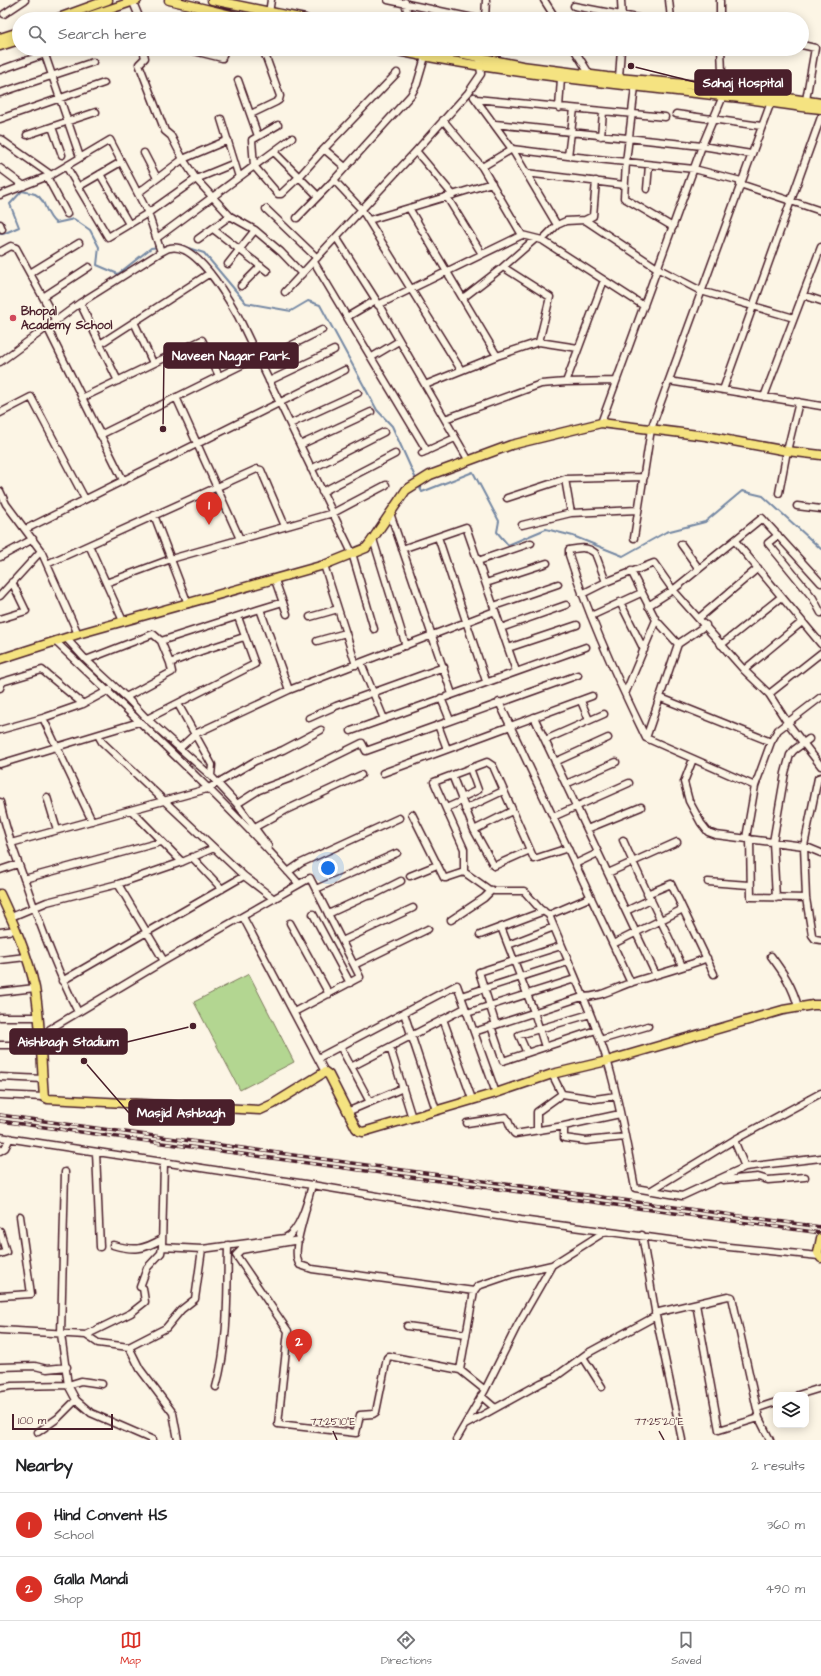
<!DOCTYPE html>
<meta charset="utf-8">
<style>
:root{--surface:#fff;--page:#f6f6f6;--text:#202124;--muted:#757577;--line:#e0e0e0;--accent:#d93025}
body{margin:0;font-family:"Architects Daughter",sans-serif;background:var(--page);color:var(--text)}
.controls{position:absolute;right:12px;bottom:12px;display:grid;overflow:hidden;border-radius:8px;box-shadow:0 2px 10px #0003}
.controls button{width:36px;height:36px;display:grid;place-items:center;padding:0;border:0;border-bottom:1px solid var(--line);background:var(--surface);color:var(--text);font:20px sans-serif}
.scale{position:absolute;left:12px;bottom:10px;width:101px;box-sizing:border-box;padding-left:4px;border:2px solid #4a1f2b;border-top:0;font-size:11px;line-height:14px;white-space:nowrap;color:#4a1f2b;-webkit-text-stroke:3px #fcf5e5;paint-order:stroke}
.you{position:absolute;left:328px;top:868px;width:14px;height:14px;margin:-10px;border:3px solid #fff;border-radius:50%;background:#1a73e8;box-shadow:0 0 0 6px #1a73e833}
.badge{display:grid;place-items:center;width:26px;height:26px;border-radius:50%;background:var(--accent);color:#fff;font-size:13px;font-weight:700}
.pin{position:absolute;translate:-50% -33px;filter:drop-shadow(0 1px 2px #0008)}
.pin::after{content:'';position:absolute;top:21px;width:14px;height:12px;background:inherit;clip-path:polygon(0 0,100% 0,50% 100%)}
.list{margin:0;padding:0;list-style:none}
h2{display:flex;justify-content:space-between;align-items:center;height:52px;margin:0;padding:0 16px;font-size:17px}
h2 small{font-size:13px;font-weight:400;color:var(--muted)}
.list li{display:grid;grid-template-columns:26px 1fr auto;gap:12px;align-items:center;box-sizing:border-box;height:64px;padding:0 16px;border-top:1px solid var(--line)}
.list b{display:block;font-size:15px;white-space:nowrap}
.list p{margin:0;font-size:13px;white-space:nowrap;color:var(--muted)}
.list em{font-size:13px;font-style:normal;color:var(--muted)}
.icon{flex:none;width:22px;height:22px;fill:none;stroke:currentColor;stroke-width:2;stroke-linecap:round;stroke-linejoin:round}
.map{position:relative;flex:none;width:821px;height:1440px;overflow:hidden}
.search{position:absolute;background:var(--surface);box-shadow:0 2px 10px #0003;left:12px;right:12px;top:12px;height:44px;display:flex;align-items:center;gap:10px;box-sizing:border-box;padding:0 14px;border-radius:22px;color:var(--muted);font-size:15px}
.sheet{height:180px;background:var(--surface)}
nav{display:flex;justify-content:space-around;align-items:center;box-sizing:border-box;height:56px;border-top:1px solid var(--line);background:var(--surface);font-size:11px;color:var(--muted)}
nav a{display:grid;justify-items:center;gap:2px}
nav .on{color:var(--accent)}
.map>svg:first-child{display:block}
.green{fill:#b3d691;stroke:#7e7a5e}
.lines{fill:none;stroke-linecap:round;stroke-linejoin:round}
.stream{stroke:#7689a4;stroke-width:2}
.minor-casing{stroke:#4a1f2b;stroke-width:9}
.major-casing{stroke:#4a1f2b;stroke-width:11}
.minor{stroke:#fcf5e5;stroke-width:6}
.major{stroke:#f5e381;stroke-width:8}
.rail-casing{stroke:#4a1f2b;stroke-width:3.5}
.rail{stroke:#fcf5e5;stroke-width:2;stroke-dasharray:6;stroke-linecap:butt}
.ticks{fill:none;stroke:#4a1f2b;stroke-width:1.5}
.poi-dot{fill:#d1495b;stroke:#fcf5e5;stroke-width:1.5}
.labels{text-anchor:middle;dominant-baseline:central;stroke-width:3;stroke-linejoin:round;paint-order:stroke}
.poi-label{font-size:12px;font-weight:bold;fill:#4a1f2b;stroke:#fcf5e5;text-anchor:start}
.ticks-label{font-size:10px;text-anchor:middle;fill:#4a1f2b;stroke:#fcf5e5;stroke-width:3;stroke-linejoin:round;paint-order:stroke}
.leader{fill:none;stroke:#4a1f2b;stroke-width:1.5}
.callout-dot{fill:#4a1f2b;stroke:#fcf5e5;stroke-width:1.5}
.callout{fill:#4a1f2b;stroke:#4a1f2b;stroke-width:1.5}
.callout-label{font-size:13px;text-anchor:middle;font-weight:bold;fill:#fff}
</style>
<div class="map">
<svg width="821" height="1440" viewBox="0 0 821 1440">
<rect width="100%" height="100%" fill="#fcf5e5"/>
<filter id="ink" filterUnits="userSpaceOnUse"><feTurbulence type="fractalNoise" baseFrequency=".025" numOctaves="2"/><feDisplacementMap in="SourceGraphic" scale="8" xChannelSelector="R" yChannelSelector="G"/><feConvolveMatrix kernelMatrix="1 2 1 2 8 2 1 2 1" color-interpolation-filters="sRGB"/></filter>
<g filter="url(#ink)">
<path class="green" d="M249 974 294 1062 240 1090 194 1002Z"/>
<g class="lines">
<path class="stream" d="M0 233 3 234 19 227 10 204 22 191C26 192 32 193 35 194 47 200 45 216 56 223L74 219 90 230 99 247 97 265 118 274 151 248 168 246
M182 246 204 253 246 303 291 311 308 301 320 305 377 410 392 426 415 477
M419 486 422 492 473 472 499 521 497 532 508 545 546 529 573 536 623 556 666 532 705 522 742 491 763 496 821 549"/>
<g class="minor-casing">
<path id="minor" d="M132 0 140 19
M388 0 478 19
M544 0 556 19
M621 0 622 19
M669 0 671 19
M405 2 409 19
M574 6 642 19
M269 13 271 0
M4 14 25 0
M485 19 486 0
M720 19V0
M802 45 815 48 806 100
M43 49 80 157
M143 49 145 58 139 64 165 131 171 136 183 159 196 179 230 216 255 230 281 252 302 274
M574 49 590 75
M194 51 222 58 225 49
M0 70 45 54
M619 78 621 49
M238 80 258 136
M635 87 626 162 624 198 673 227
M0 93 93 62
M474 97 512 149 557 225
M476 99 665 117
M559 108 561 78
M251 114 276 102 279 100 280 96 263 49
M676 114 761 126
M0 119 104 83
M221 119 239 177
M443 120 482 167 522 235
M495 124 702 146 751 154
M278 125 252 140 254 166 278 194H281L299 177 324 149 397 73
M52 127 62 155
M27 135 96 112
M601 136 603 112
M0 139 51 175
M324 149 345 167
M416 151 453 195
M274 152 318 196
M144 153 157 178
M568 156 574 109
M66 166 108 237 148 213 196 179 235 163
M482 167 512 149 568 156 694 169 741 181
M0 168 24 186
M526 173 624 185
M100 174 129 224
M47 177 67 214
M334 180 362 210 461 370
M740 184 821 211
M78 187 121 162
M647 189 649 165
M138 193 183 159 228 140
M0 195 51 175 110 140 148 213 161 252
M447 197 482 254
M409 208 497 356
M266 209 317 258
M297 218 334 180 411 95 417 84 425 57
M369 220 492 183
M585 220 593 216 596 181
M0 224 2 229
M213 229 267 271
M336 237 376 300 469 461
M157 238 292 138
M198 239 230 216
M542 240 557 225 566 221 585 220 657 268 701 291 794 318
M0 252 11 246 16 248 56 321
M314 262 427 451
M228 264 255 230
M503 267 550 297 539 342
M30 273 79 243
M241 286 261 266
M285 292 416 151 468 93 481 74 480 66 481 49
M803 295 821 301
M43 297 89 267
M463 298 503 267 535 239
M80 303 118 381
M378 305 522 235 542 240 644 306
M347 317 376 300
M134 322 153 363
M47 327 123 480
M100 344 210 273
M372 357 399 341
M260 361 322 330
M0 362 80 303 161 252C164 251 167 248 170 248 196 242 227 297 238 316L352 553 374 629
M269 381 334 350
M669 381 821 406
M566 382 604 280
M425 385 497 356 539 342 578 348
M723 390 821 117
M176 397 240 539
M764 397 821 247
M82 398 202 340 219 376
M0 413 31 397 85 499
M445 419 541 384 566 382 616 381
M601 423 702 146 723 96 721 49
M290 424 358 393
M100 435 258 357
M300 445 371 412
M422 453 455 438
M311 469 384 432
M565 479 571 513
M0 491 6 504 41 551 78 634
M322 492 395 454
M779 493 787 451 799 402
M507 498 565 479 644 477
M797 506 821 509
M390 513 452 694
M154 515 188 604
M522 525 571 513 638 510
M26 529 345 370
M778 535 768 543 813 598 821 613
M438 537 486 681
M634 538 651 429 771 102
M373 539 406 646
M735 541 821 644
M681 544 699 569
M89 545 123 621
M402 549 466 527 516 671
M0 557 33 539
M478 561 531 543
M47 564 257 469 261 470 285 526
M324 565 356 665
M631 571 656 620 678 644 646 738
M275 580 287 614
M606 582 595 553C587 546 579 548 569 550V555C589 618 617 679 646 738L755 786
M106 583 171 559 333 513 386 485
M486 583 547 563
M582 594 606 582 654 563 673 590 744 670 769 694 787 722 821 766
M0 596 41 551
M620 602 644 650
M494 606 558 584
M648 606 673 590 762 518 821 583
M260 609 283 602
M591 616 641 593
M310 617 338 609
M699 618 758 568
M0 619 26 611 12 582
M501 628 566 605
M66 638 86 660 126 697 147 719 211 776 237 804 268 846
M317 641 346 633
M56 642C138 721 223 798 299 884
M678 644 706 625
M721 645 781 597
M508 648 577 625
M86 660 153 634 161 641 260 609 289 690
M170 663 201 651 244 637
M361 663 384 719
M744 670 802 622
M0 688 2 682 42 670 83 704
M625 694 656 620
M769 694 821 653
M126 697 172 672 170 663 161 641
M441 698 450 720
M661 698 771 742
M581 701 589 720
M499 702 631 983
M178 704 212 765 211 776
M534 717 656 975
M43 718 92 821
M309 718 336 706 444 667
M147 719 255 664 238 617
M438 725 447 749
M0 730 43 718 83 704 109 690
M351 731 586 647
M98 735 102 742 244 876 274 899
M545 740 604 714
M180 748 195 734 289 690 495 611
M693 759 684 782 689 801 701 823 708 832 716 835 804 846 821 853
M555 762 608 738
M0 764 139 722
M383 773 592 696
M452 775 474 830 494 866 530 850
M821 777 818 778 804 846 806 898 812 935 815 939 821 940
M566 784 616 762
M47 797 57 830
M461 798 478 790 470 768
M0 802C6 831 16 857 26 884 41 928 57 971 78 1012
M237 804 259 790 291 778 362 743 366 751 578 675
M446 808 462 801
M465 809 503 791
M131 810 182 862
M412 814 444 878H446L464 872 488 889 494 891H524L540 909 549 915
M553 817 629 783
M255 827 286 810 361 775
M587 829 641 807
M474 830 512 811
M746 838 755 786 771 742 778 730 821 697
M750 839 751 897 806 898
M623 840C642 883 663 924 682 966
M11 843 207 789 255 761 283 750 321 730
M192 857 222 889
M575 864 598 853
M0 870 18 864
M288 872 301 863 399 818
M464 872V849L434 782 487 762 493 766 534 859 568 848
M608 873 677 842
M410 876 437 865
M24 879 161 842
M708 882 749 885
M118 884 164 961
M316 889 397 853
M647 894 671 884 714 974
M591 897 549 915C569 964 592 1012 608 1063 620 1104 627 1146 635 1188L682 1196 745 1167 821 1158
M776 898 773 842 785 773 790 755 794 750 809 739
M626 911 651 899
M313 914 350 983
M328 914 367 896 373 895 401 881
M11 917 47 902 118 884 182 862 214 848
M243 917 325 1072
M451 920 484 898 492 890
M290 923 329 994
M501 927 534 1012 545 1047
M0 932 16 930
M480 935 544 911
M342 941 413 908
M613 944 683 909
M508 945 554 927
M771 956C783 972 793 987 798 1007
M0 960 26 957
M354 965 428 929
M62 981 244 876
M0 992 35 988
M461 996 568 962
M404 1013 436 1110
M467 1013 575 979
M0 1017H38
M443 1019 472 1099
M496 1025 479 972 561 946
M491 1026 503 1061 596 1030
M474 1032 582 997C602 997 614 988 633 982 657 974 683 968 707 958
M600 1040 648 1026
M0 1045H42L50 1029 164 961 310 878 360 977 294 1012
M340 1046 370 1102
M390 1047 412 1118
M527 1053 519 1035 590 1014
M318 1058 457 985 496 1093
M351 1067 465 1008
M552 1074 562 1094
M0 1077 43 1079
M0 1095 44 1097
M347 1112 403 1088
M467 1123 506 1117C510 1122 510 1130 515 1134L564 1126 620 1114
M564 1126V1138L586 1141 625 1137
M537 1129V1112L562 1094 595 1099 616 1096
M0 1137 312 1185 521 1220 699 1244 819 1256
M734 1140 745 1167
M0 1151 5 1148 10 1138
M96 1152 100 1247
M65 1172 61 1334 68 1385 76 1400 91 1413 153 1440
M723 1180 758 1177 768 1180 805 1177
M650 1191 734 1140 821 1093
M306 1208C303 1223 291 1253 300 1265L312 1269 474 1291 478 1286 513 1274 552 1265 606 1231
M0 1231 6 1252 0 1254
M642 1235 656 1316 682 1440
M299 1240 241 1250 236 1255 288 1331 278 1424 356 1433 360 1415 373 1414 376 1412 387 1358 389 1356 460 1370 485 1390
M113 1245C134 1251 143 1250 162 1239
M162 1247 202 1249 285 1238C300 1232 308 1200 312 1185
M0 1296 31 1294 20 1216
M696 1304 719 1430 759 1418
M655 1313 728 1296 732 1297 759 1418 770 1440
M407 1326 466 1334
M0 1330 86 1335 98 1343 129 1347 166 1328 181 1310 195 1299 202 1249
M86 1335 131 1313 145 1302 143 1288 140 1287 147 1268 161 1253 162 1247 164 1162
M129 1347 140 1369 173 1413 178 1440
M583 1357 602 1387
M0 1367 35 1366 47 1369 67 1367
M460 1370 474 1291
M216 1387C229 1342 227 1292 228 1245
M0 1388 12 1386 68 1385 81 1381 102 1384
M798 1395 821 1388
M481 1396 495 1408
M758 1408 776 1402
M465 1425 541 1383 555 1377 588 1353 656 1316
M38 1432 58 1418 76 1400
M456 1440 485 1390 517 1326 552 1265"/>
</g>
<g class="major-casing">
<path id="major" d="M169 0 247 19
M212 0 305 19
M56 19 108 0
M81 19 137 0
M0 38 19 32
M0 46 19 40
M388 49C498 72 610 84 722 96 755 99 788 106 821 109
M440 49 522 66 607 77 708 86 821 103
M0 659 78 634 324 565 366 548 370 543 406 490 430 475 511 445 601 423 706 436 787 451 821 455
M0 894C14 924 28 955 35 988 41 1024 41 1061 44 1097L48 1099 260 1110 273 1104 325 1072 329 1075 356 1128 359 1131 363 1132 496 1093 552 1074 607 1061 783 1010 813 1005H821
M821 1238 818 1253 821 1258"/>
</g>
<use href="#minor" class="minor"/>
<use href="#major" class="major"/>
<g class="rail-casing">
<path id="rail" d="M0 1115 821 1227
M0 1121 821 1233"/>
</g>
<use href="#rail" class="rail"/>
</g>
</g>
<path class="ticks" d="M333 1431 337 1440M659 1431 664 1440"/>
<circle class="poi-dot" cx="13" cy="318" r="4"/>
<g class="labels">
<g class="poi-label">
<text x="21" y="311">Bhopal<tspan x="21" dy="14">Academy School</tspan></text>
</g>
</g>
<g class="ticks-label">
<text x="333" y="1425">77°25'10"E</text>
<text x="659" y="1425">77°25'20"E</text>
</g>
<path class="leader" d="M631 66L695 82M163 429L164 356M193 1026L127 1042M84 1061L129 1113"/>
<g class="callout-dot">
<circle cx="631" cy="66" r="4"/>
<circle cx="163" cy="429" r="4"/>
<circle cx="193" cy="1026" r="4"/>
<circle cx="84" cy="1061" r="4"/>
</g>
<g class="callout">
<rect x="695" y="70" width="96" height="25" rx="4"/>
<rect x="164" y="343" width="134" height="25" rx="4"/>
<rect x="10" y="1029" width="117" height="25" rx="4"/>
<rect x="129" y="1100" width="105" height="25" rx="4"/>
</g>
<g class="callout-label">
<text x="743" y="87">Sahaj Hospital</text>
<text x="231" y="360">Naveen Nagar Park</text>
<text x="68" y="1046">Aishbagh Stadium</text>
<text x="181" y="1117">Masjid Ashbagh</text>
</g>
</svg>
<div class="controls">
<button><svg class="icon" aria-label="layers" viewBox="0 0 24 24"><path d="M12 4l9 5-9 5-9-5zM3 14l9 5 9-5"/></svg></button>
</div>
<div class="scale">100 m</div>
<div class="you"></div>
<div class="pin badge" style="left:209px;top:525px">1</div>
<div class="pin badge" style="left:299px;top:1362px">2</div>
<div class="search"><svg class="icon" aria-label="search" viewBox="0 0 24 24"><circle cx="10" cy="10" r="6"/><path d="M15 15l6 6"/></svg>Search here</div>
</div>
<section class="sheet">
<h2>Nearby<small>2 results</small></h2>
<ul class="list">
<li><span class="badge">1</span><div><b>Hind Convent HS</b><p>School</p></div><em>360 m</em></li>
<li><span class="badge">2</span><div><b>Galla Mandi</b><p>Shop</p></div><em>490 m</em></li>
</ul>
</section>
<nav>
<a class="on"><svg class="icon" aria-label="map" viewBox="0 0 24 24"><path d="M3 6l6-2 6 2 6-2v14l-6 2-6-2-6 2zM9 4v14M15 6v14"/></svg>Map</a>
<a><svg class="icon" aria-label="directions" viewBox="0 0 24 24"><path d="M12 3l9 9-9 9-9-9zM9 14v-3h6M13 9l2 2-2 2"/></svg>Directions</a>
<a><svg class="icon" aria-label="saved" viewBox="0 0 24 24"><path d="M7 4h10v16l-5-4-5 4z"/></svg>Saved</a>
</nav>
